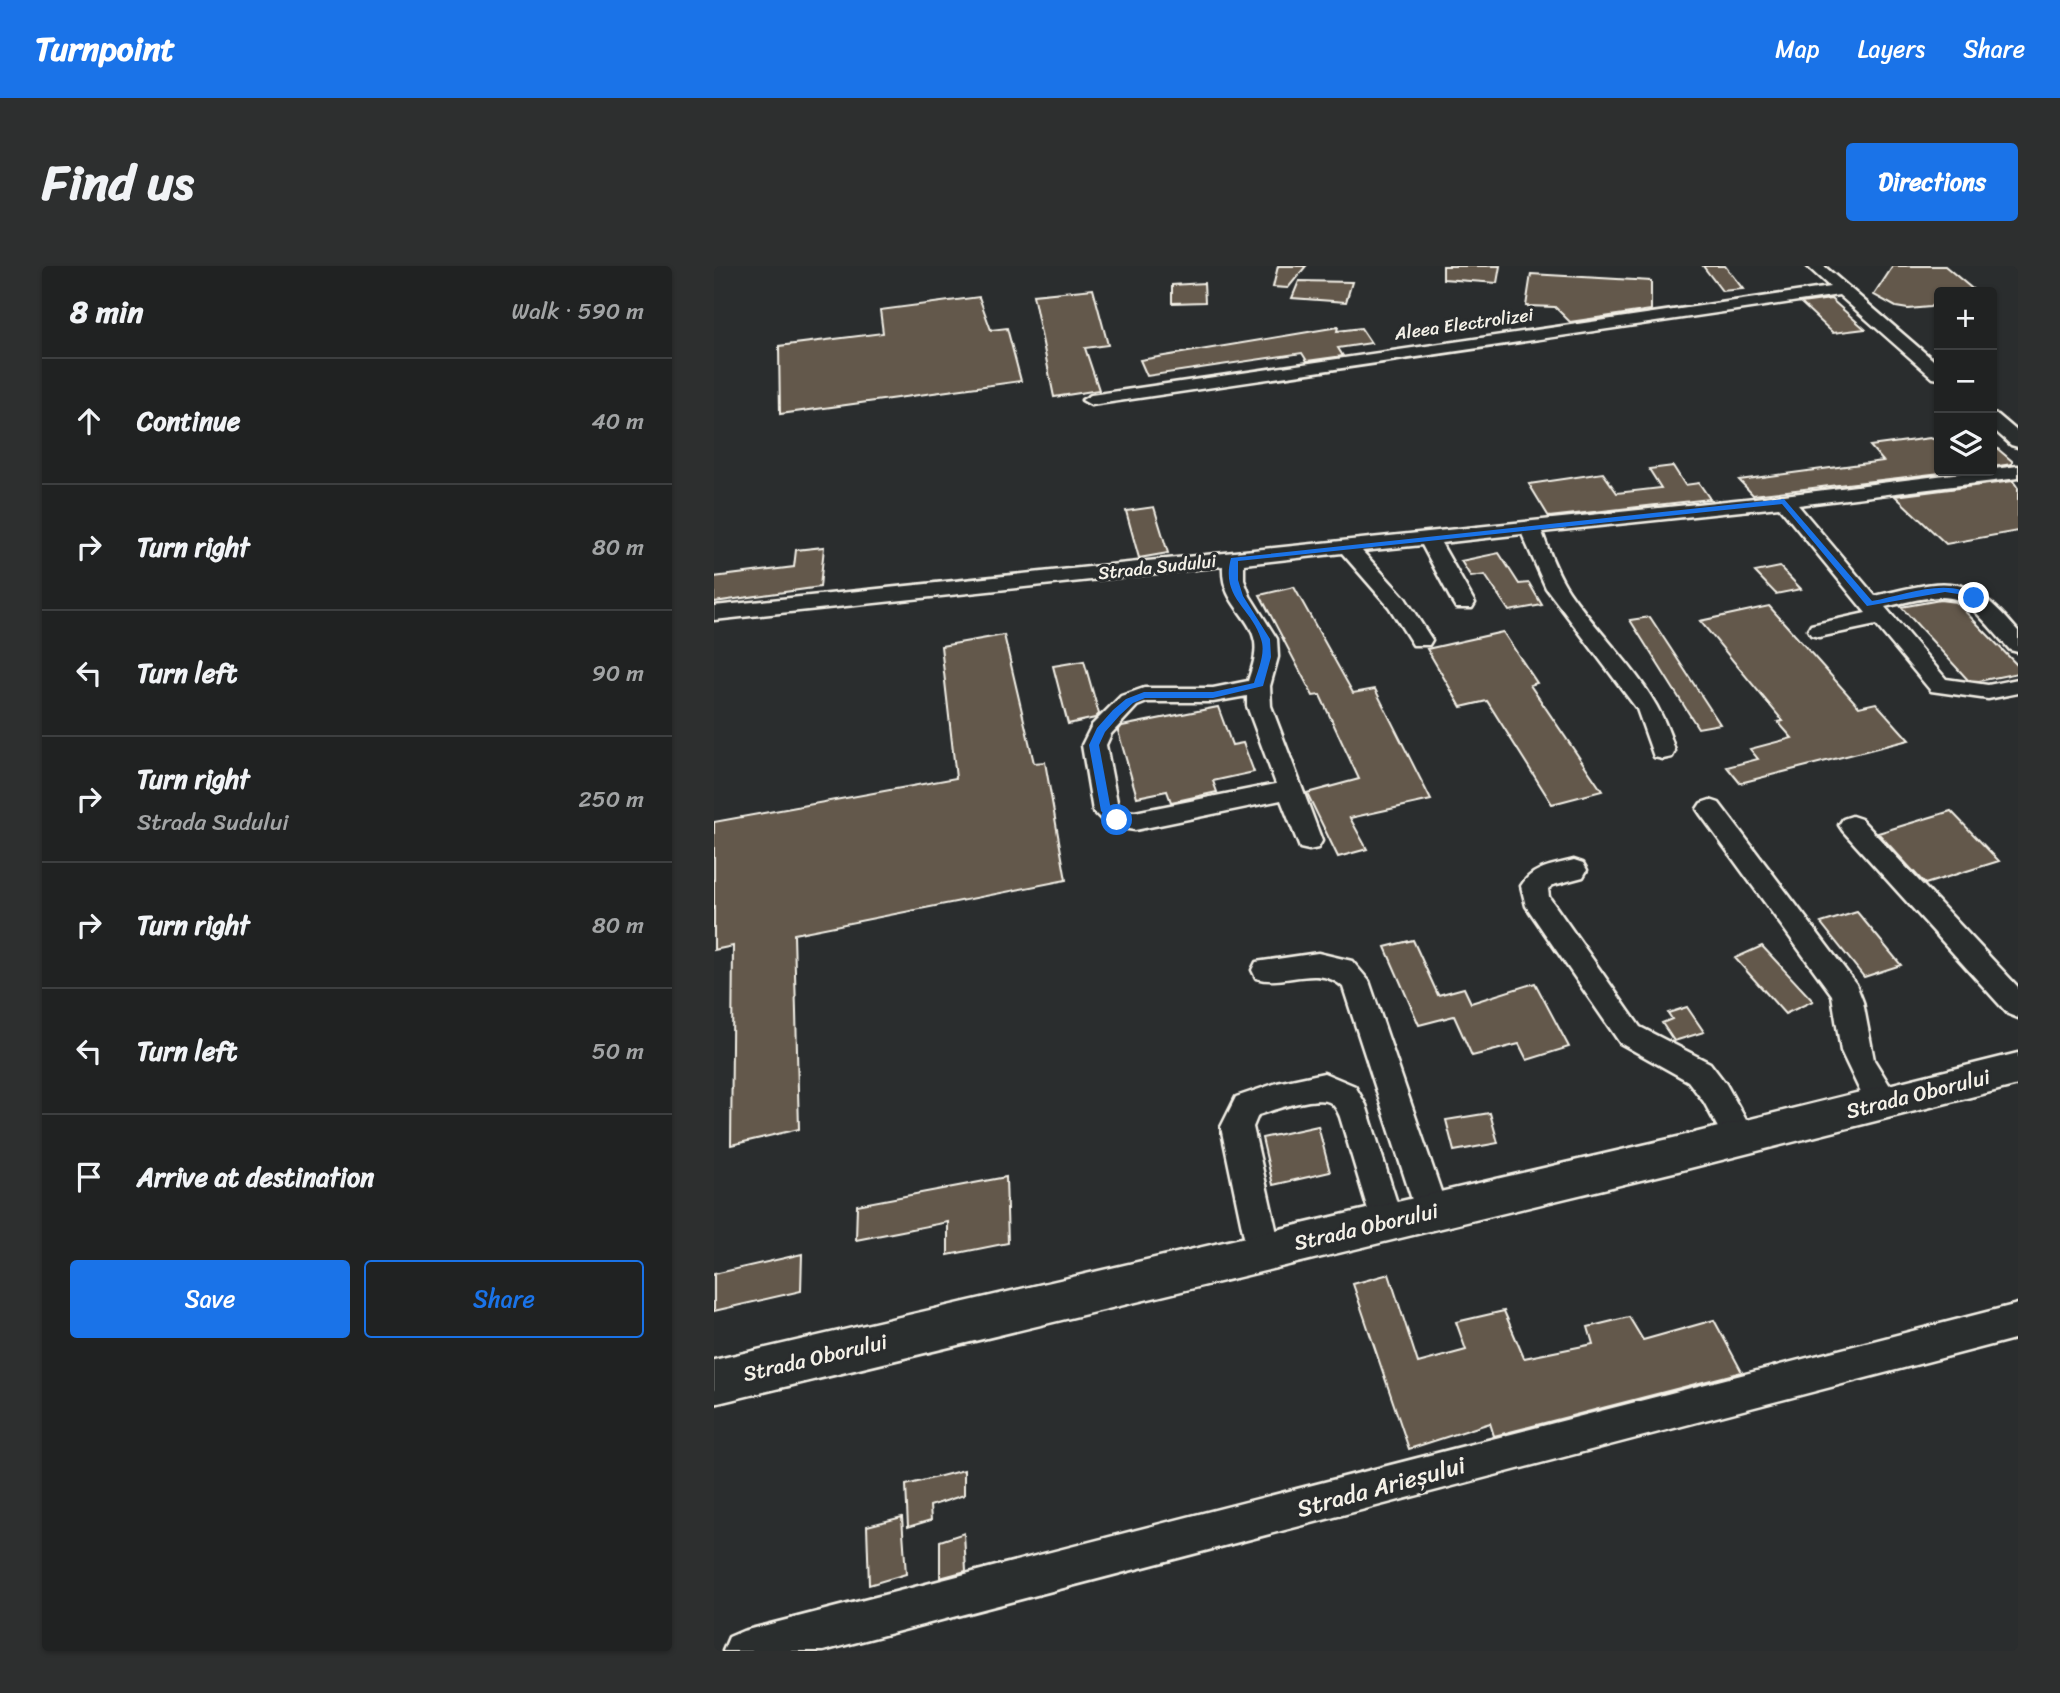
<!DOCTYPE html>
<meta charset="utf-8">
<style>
:root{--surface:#202222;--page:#2d2f2f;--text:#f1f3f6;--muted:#a2a4a5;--line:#3d3f40;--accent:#1a73e8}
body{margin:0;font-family:Sriracha,sans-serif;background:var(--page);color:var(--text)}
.controls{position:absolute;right:21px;top:21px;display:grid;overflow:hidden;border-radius:7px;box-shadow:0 2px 5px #0004}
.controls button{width:63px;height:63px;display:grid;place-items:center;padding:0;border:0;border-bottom:2px solid var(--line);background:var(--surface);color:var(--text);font:35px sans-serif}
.stop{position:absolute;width:21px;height:21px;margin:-16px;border:5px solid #1a73e8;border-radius:50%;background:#fff}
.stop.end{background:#1a73e8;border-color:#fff;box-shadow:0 2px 7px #0008}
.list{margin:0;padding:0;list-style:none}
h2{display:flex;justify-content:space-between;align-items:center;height:91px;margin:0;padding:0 28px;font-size:30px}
h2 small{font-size:23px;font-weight:400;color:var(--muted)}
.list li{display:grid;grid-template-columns:46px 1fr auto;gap:21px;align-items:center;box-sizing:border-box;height:126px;padding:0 28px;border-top:2px solid var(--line)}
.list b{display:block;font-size:26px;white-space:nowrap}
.list p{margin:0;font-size:23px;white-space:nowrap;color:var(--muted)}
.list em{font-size:23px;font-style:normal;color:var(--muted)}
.actions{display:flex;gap:14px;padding:21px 28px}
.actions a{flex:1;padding:16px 0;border:2px solid var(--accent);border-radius:7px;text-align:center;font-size:24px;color:var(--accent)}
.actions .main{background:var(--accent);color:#fff}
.icon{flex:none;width:38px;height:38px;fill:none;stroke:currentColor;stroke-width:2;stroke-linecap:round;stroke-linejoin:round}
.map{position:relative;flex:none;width:1304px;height:1385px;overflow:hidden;border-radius:7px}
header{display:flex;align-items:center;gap:42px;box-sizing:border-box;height:98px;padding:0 35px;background:var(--accent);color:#fff}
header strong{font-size:33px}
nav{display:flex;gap:38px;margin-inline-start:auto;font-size:24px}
.intro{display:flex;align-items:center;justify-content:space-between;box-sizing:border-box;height:168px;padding:0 42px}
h1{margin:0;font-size:49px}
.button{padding:18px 32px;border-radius:7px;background:var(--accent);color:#fff;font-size:24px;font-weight:700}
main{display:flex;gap:42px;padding:0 42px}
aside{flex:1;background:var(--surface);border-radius:7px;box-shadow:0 2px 5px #0004}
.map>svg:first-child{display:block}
.building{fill:#64594c;stroke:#f4f1e8;stroke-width:2}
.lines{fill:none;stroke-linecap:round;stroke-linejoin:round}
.minor-casing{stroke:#f4f1e8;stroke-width:5}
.major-casing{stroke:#f4f1e8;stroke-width:5}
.minor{fill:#2a2d2e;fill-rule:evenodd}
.major{fill:#2a2d2e;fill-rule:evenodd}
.route{fill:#1a73e8}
.labels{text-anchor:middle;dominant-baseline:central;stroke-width:6;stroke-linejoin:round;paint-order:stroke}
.far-street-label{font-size:18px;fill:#f4f1e8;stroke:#2a2d2e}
.street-label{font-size:21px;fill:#f4f1e8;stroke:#2a2d2e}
.near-street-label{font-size:24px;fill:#f4f1e8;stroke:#2a2d2e}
</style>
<header>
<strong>Turnpoint</strong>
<nav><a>Map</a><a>Layers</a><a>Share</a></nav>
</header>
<div class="intro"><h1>Find us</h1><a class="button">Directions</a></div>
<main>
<aside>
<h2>8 min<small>Walk · 590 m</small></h2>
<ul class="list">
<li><svg class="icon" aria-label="ahead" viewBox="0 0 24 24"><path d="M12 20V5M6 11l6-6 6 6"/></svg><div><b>Continue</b></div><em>40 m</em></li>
<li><svg class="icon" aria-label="right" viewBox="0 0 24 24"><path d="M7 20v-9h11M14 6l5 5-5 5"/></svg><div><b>Turn right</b></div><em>80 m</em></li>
<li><svg class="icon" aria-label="left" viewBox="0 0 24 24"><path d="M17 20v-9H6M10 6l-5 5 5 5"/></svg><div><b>Turn left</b></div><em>90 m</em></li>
<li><svg class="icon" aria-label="right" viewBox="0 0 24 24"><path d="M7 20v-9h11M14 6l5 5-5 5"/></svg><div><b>Turn right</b><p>Strada Sudului</p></div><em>250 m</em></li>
<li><svg class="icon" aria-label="right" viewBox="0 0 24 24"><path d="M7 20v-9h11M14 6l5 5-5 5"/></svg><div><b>Turn right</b></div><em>80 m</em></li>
<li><svg class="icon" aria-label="left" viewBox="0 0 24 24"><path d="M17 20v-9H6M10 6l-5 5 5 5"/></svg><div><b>Turn left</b></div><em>50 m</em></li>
<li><svg class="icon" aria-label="arrive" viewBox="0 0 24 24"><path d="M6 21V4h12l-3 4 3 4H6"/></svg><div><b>Arrive at destination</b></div></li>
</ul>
<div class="actions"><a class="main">Save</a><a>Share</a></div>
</aside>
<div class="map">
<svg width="1304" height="1385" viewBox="0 0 1304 1385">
<rect width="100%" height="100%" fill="#2a2d2e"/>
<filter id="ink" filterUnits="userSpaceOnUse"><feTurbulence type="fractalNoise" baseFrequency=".0143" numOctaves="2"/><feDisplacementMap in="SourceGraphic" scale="14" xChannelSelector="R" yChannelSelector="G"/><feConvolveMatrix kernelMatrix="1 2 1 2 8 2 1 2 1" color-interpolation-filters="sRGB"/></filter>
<g filter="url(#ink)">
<path class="building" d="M564 0H592L574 22 559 21Z
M729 0H786L783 17 729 13Z
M989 0H1011L1029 23 1008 25Z
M1179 0H1231L1262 26H1221V37L1216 41 1194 43 1182 41 1160 29Z
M817 8 937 15V44L856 56 841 41 812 40Z
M585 15 638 16 632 36 578 32Z
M490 17 491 36 458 37V19Z
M379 23 394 79 371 82 385 124 340 131 319 29Z
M265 31 277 64 293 62 307 115 66 148 65 80 169 67 166 44Z
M1117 33 1151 63 1119 67 1087 37Z
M624 61 623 65 647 62 657 77 624 82 629 90 593 95 588 87 433 110 426 94Z
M1216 172 1225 175V205H1244L1039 229 1025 214 1169 195 1156 180Z
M1278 178 1298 195V198L1278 201Z
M959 200 971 219 985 217 996 233 835 251 815 218 889 207 903 227 947 222 935 203Z
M1299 215 1304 222V265L1232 278 1181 230Z
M440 241 454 287 425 292 412 245Z
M110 281 106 321 0 336V311L80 301 82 284Z
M785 287 805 318 815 317 828 339 795 345 771 309 757 311 747 295Z
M1066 301 1087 323 1062 328 1041 306Z
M580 321 639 427 661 423 717 534 636 552 653 583 624 591 593 527 645 513 606 429 599 430 546 329Z
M1226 334 1242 336 1304 400V407L1265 415 1254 414 1187 341Z
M1055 340 1145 441 1162 437 1195 474 1026 517 1013 501 1044 493 1036 483 1078 472 1064 456 1069 455 986 355Z
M936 351 1006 458 984 462 916 354Z
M789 366 823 417 816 419 888 525 838 538 773 435 747 441 713 383Z
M290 369 320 497 331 496 352 614 80 668 85 863 17 879 19 680 0 684V556L242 512 227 380Z
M370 395 385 448 381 452 354 458 339 400Z
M504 441 518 479 529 477 540 506 499 515 503 526 467 534 457 536 453 525 423 531 404 465 408 460Z
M1237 545 1285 595 1211 618 1164 567Z
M1143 646 1187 699 1150 711 1107 657Z
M699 674 724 729 750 722 757 737 821 717 855 781 813 794 805 778 758 790 740 750 705 759 671 681Z
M1048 680 1099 735 1071 748 1021 692Z
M973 741 990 766 960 775 948 757 958 753 954 747Z
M776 847 784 877 740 885 732 854Z
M604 860 616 906 559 919 548 872Z
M292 911 294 977 234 989V956L142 974 143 939Z
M88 988 87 1025 0 1045V1008Z
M675 1008 704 1097 752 1084 742 1056 790 1045 810 1092 879 1078 874 1061 915 1051 929 1074 1000 1054 1028 1106 780 1170 776 1157 695 1183 639 1018Z
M250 1204V1229L216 1240 217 1254 194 1261 192 1219Z
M188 1251 192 1308 155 1319 153 1260Z
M250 1267 252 1305 226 1312V1275Z"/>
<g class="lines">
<g class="minor-casing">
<path id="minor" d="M1093 0H1110L1225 99V113L1219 112 1125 29 377 139 368 134 377 129 1116 21Z
M1278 148 1284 149 1304 166V181L1297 179 1278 162Z
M1304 200V212L1084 239 1161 330C1234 313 1252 304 1304 365V386L1296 384C1246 327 1248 322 1171 341L1232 413 1274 419 1304 413V427L1274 433 1217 425 1162 359 1105 371 1097 369 1094 364 1097 359 1152 347 1065 241 828 266C835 286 843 307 855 325 892 379 944 419 961 485L958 491 949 493 940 491 923 443 832 322 808 268 727 277 761 337 758 342H742L739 337 708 279 648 285 691 332 718 374 715 379H699L675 341 628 287 530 298V314L536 330 563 373 564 391 556 420 557 440 608 575 604 582 595 584 586 582 567 534 421 564 394 560 379 545 368 479 378 459 407 430 430 422H499L534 415C538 402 543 390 541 376 537 349 507 338 509 300L0 354V340L1070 229ZM533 430V440L562 518 421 546 409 545 404 541 392 479 397 468 423 440 433 436H499Z
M996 534 1005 537 1142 718 1149 736 1160 794 1186 836 1182 845 1171 849 1160 845 1146 825 1127 785 1118 729 987 549 983 543 987 537Z
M1138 550 1147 553 1304 721V752L1294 748 1129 565 1125 559 1129 553Z
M860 594 869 597 873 604 869 611 839 619 834 623 835 631 926 761 996 797 1012 818 1042 872 1037 882 1026 886 1015 882 990 836 974 815 906 777 812 640 807 620C818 601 840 599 860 594Z
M604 687 638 695 655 715 734 946 730 956 718 961 706 956 702 946 629 721C603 697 571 721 542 712L538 704 542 696Z
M610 807 641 820 652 839 689 956 685 967 673 971 661 967 626 851C624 846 621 840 617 837 604 828 559 844 544 849L539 861 567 985 562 996 550 1000 538 996 533 985 507 861 522 831 563 817Z
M1304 1038V1072L109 1385H9L15 1371 29 1365Z"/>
</g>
<g class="major-casing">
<path id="major" d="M1304 787V819L968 904 0 1138V1094L968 870Z"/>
</g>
<use href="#minor" class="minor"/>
<use href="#major" class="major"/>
</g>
</g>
<path class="route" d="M1070 233 1158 335C1191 329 1235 310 1264 332L1260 335 1244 328 1231 326 1153 340 1068 238 524 295V314L529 330 556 373 557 391 549 420 499 432H431L419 437 406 449 391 466 385 479 397 544 408 554 399 557 387 545 375 479 383 462 399 444 412 433 430 426H499L540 417C544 404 552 387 547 373 538 342 506 332 517 292Z"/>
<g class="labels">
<g class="far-street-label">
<text transform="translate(750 58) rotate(-8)">Aleea Electrolizei</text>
<text transform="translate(443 301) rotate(-6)">Strada Sudului</text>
</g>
<g class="street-label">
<text transform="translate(1204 828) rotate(-14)">Strada Oborului</text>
<text transform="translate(652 961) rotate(-13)">Strada Oborului</text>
<text transform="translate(101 1092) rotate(-13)">Strada Oborului</text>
</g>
<g class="near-street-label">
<text transform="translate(667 1221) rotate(-15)">Strada Arieșului</text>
</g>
</g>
</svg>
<div class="controls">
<button>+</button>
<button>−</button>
<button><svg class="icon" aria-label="layers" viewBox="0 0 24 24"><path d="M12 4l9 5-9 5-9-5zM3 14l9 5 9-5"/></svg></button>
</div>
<div class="stop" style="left:403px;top:554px"></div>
<div class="stop end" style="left:1260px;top:332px"></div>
</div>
</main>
